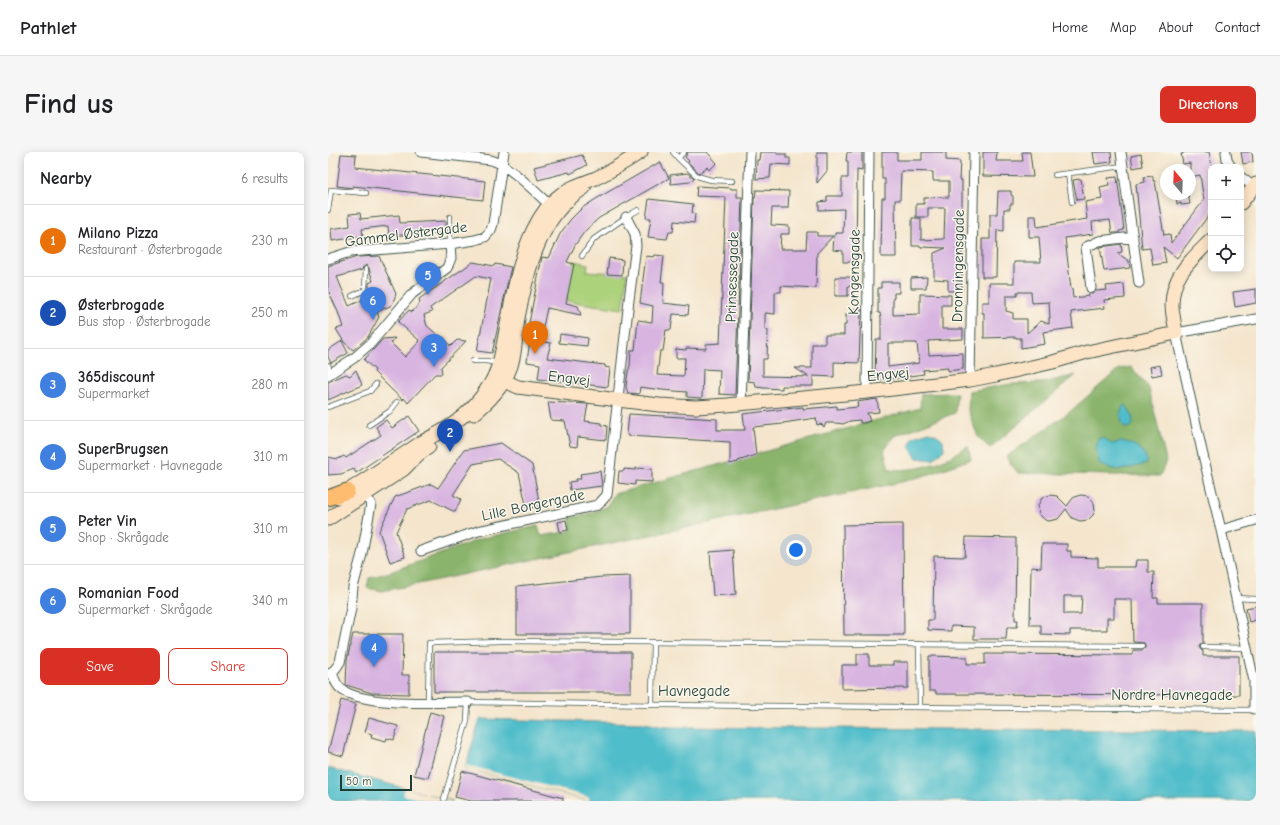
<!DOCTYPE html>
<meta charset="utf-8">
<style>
:root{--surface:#fff;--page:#f6f6f6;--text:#202124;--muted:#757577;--line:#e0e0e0;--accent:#d93025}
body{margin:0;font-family:"Comic Neue",sans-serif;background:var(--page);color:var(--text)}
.controls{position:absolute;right:12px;top:12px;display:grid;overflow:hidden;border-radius:8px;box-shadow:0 2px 10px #0003}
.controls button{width:36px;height:36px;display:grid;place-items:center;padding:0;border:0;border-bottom:1px solid var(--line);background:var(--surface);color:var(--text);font:20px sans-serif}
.compass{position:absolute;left:832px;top:12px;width:36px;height:36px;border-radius:50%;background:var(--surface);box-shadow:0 2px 10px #0003;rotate:341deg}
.scale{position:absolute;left:12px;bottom:10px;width:72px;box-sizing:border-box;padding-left:4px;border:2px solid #1f3d34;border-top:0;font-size:11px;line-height:14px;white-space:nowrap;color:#1f3d34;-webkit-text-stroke:3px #fbf7ec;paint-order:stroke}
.you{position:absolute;left:468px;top:398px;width:14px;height:14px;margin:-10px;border:3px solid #fff;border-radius:50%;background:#1a73e8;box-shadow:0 0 0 6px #1a73e833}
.badge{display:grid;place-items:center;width:26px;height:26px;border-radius:50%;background:var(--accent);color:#fff;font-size:13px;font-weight:700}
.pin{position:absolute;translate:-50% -33px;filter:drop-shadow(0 1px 2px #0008)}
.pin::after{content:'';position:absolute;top:21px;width:14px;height:12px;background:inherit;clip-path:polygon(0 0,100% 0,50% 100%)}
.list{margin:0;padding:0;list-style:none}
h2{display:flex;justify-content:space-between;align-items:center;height:52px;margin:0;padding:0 16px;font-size:17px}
h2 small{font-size:13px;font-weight:400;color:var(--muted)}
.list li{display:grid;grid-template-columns:26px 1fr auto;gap:12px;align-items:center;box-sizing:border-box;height:72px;padding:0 16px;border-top:1px solid var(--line)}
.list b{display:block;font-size:15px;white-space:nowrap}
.list p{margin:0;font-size:13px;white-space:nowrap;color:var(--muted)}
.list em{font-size:13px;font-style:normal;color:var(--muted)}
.actions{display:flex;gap:8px;padding:12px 16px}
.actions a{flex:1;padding:9px 0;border:1px solid var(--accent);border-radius:8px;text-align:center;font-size:14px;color:var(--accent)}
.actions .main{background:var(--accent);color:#fff}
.icon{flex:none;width:22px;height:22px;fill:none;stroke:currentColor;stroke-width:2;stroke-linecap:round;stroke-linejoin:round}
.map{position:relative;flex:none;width:928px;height:649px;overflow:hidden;border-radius:8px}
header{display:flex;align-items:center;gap:24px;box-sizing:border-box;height:56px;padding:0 20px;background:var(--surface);border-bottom:1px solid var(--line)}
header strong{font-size:19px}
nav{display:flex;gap:22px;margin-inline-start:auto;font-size:14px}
.intro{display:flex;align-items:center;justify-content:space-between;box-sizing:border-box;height:96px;padding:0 24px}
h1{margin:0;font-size:28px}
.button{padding:10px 18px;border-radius:8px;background:var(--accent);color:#fff;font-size:14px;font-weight:700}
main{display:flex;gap:24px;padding:0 24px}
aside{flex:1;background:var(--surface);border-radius:8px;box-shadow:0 2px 10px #0003}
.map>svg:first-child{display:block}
.green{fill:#add27c;stroke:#668858}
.forest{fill:#8ab46c;stroke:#547850}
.water{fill:#50bdca;stroke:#387d7f}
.pier{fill:#f4e5cc}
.building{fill:#d8b5e1;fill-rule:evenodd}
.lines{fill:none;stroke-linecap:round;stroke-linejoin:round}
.lane-casing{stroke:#3f564b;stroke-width:6}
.street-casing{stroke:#3f564b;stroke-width:11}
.secondary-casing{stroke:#3f564b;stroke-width:15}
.primary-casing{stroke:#3f564b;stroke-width:17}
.lane{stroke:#fff;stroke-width:4.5}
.street{stroke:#fff;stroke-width:9}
.secondary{stroke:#fee4c6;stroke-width:13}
.primary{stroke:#fdbc70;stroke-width:15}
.labels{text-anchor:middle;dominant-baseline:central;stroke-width:3;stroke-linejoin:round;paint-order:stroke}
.street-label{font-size:15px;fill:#1f3d34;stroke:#fbf7ec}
</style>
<header>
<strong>Pathlet</strong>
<nav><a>Home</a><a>Map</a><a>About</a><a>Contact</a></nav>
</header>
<div class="intro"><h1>Find us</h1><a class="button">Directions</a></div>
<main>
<aside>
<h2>Nearby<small>6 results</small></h2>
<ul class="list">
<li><span class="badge" style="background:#e8710a">1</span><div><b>Milano Pizza</b><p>Restaurant · Østerbrogade</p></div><em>230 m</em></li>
<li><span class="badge" style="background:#1a4fb4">2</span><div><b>Østerbrogade</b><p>Bus stop · Østerbrogade</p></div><em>250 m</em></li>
<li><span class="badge" style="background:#3f7fe0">3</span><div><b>365discount</b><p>Supermarket</p></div><em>280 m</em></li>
<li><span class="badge" style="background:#3f7fe0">4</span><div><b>SuperBrugsen</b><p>Supermarket · Havnegade</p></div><em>310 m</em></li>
<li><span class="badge" style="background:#3f7fe0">5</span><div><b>Peter Vin</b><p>Shop · Skrågade</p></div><em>310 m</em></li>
<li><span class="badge" style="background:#3f7fe0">6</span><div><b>Romanian Food</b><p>Supermarket · Skrågade</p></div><em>340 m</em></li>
</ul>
<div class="actions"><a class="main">Save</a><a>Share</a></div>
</aside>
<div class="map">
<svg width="928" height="649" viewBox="0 0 928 649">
<rect width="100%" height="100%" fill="#fbf7ec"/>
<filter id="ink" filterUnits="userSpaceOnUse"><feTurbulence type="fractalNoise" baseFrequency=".025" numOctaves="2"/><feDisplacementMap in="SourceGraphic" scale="8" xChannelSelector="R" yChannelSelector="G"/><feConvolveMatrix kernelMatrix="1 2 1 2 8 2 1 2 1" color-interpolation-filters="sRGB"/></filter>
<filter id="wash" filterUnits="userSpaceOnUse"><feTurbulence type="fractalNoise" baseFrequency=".012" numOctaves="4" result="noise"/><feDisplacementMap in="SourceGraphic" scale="16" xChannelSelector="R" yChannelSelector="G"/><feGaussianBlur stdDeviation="0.9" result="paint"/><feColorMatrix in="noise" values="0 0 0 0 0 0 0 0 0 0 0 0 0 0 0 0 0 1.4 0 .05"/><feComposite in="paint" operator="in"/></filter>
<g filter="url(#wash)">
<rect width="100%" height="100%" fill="#f4e5cc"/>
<path class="green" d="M245 109 260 112 259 119 299 122 295 157 238 149Z"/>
<path class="forest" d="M803 215 821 236 838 309 832 324 690 321 678 305 739 262 791 217Z
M748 223 662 296 650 285 640 259 641 239 684 232 714 231Z
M629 241 627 261 566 284 556 299 561 317C579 319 598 316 615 308 624 305 632 298 640 294L643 307 605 321 574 330 90 432 54 439 39 436 41 426 62 420 155 386 210 374 213 384 243 379 242 366 264 361 280 354 286 342 592 256 593 242Z"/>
<path class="water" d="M798 253 804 264 805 273 801 276 796 275C792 269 792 260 795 254Z
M601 280 609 283 615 288 616 298 605 308 589 306 581 295 585 285Z
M771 286H776L784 292C788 291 793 289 797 290 807 292 820 300 819 312L794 318H789L772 313C769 304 766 295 771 286Z
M152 567 317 571 336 575 928 579V649H257V648L137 616Z
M0 616 125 649H0Z"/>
<path class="pier" d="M138 613 261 645V649H257V648L137 616Z
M77 636 124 649H99L75 643Z"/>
<g id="blocks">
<path class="building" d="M360 0H379L389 11 381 18 379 15 371 21 360 10 361 9 357 5Z
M432 0H449V2H458V6H462V13L443 12 442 26 428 27 429 8H431Z
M489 0H499V19L489 31Z
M520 0H534V19L529 18 528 110H515V99L505 98 506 84H507V81H515L516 57 491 58V50L499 49V44H514V26H520V9H518L519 1Z
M554 0H569V8H594V0H618V8L632 9 631 28H634V139H620V128L606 127V101L618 96 593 95V94H584V66H593V88L616 87 617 56H600V65H588V52H596V46L621 45V29H605V20L573 19 572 48H567L568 105H553L554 46H557V27H554Z
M655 0H669L668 9H695L694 0H702L705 25 655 24Z
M765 0H783L784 10 767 12Z
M855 0H881L884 15 883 60 849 106 835 95 838 111 825 113 822 96 814 97 808 32 817 30 816 25 825 24V29H827L836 83 842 82 843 91 876 48 872 23 862 25V11L855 12 853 2H855Z
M913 0H924L925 10 915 12Z
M13 2 28 3 27 15 157 29 155 48 25 34V36L9 34Z
M813 2 815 14 805 16 803 4Z
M254 3 259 13 242 22 241 20 210 28 206 15Z
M332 10 341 26 271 66 257 79 247 93 239 110 246 112 238 151 250 154 253 163 219 156 212 189 223 191 219 206 277 213V215L282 216 280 235 210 227 212 212 199 210 202 187 198 186 214 105 221 106 232 82 242 68 254 56 268 47Z
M360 21 366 26 362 30 343 32 342 23Z
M789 25 796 78 791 79V81H784L782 68 764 70 765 82 737 86 743 137H744L745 146 761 144V141L764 142 768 139 779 138 778 134 796 132 797 146 776 148 777 156 743 160 745 176 715 180 717 192 693 196V186H688V185L656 186V161H654V150H661V131H686V110H713L711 85H701V64H708L709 75 759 67 757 50 774 47 772 35 781 33 780 26ZM689 140H703L704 151 721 150 722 166H721V172L713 169 699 181V167H685V161L678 159V144H689Z
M753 27 756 47 749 48 745 28Z
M369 34 403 36V37H409V45H414L407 243 391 242 392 218 375 217 374 246 359 245V240L334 238 312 235 311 242 300 241 298 235 300 220 302 214 303 198H307L310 168 324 170 325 154 312 151 318 104 326 105 327 103 336 104 333 130H336L335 151 361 154 360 163 345 162 343 178H338L335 199H332L329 223 356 224 357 206H348V197L358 198V196L378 197V192L392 191 398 45 368 44Z
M428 38 461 39 460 56H444L443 73 461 74V82H453L452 97H478L479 80H489V84H505L489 101 488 136 453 134V140H447V162L437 161V178H440L439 207H435V224L481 225 467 216H484V192H497V183H516V173H518V162H522V157H533L531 211 506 210V225L485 224V234H454V237L436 236 428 235 427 230 420 229 426 46H427Z
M670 39H683V43L685 44V52H682V57H676V79L669 78 668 125H654V87H662V62H669Z
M860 42 862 52 853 53V51L849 52 848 44Z
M321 47 365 52 364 61 367 62 366 71 346 69 345 80H341L339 87 320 85 323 66H318Z
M32 61 33 67 71 63 72 71 118 69V81L73 83 61 85 60 74 34 77 35 84 4 89 3 77 22 74 21 62Z
M793 92 794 100 789 101 801 109 802 116 776 119 772 95Z
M51 104 68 142 64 153 49 160 51 165 40 185 25 198 16 190 8 177 15 175 10 160 0 138V114L29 105ZM39 113 41 116 42 120 45 129 41 131V135L47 142 21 154 9 125 34 118 35 115Z
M281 106 295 108 294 123 279 122Z
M145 110 166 114 167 112 183 115 164 201 149 199 163 127 148 124 102 156 104 160 96 163 99 174 123 194 129 188 138 189 113 215 114 222H107L80 251 76 246 75 248 64 238 46 220 47 218 36 208 55 187 67 186 63 191 77 205 92 189 70 170 81 158 84 160 92 151 91 147Z
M507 125H525V134H520V144H507Z
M599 125 598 136H583V126Z
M553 130H571V141H566V146H565V163L592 162V142L623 143V153H614V177H635V187L600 189 601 203 635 201V217L620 219V216L595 218 596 222 550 229 547 226 548 187H553V166L552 161H550V136H553ZM560 191H589L591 211 560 215Z
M928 137V151L907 155 905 140Z
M232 182 260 186 259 194 231 191Z
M14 189 20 201 3 211 0 205V198Z
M832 213 834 222 824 224 822 215Z
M28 218 34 233 0 248V230L18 222 22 224Z
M549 247 551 260 539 261 542 269 536 271H532V268L522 269 515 272 508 271H498L496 275 493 272 489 273 488 266 455 271V272L425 275 428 303 410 309V310L402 312V290L300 284 299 282 301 262 389 267V278H417L415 262 475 255V257L509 254V257L530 255 529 250Z
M220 250 260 252 257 269 273 271V273L279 274 278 288 250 285 249 295 242 294 237 269 223 268Z
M81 264 91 279 28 321 26 317 13 322 0 323V305L10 307 16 304 18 306 53 283 48 275 58 268 64 276Z
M173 291 204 313 212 354 199 357 191 321 170 307 145 312 125 343 133 347 127 360 103 348 79 357 68 380 77 405 62 410 51 379 67 345 103 332 110 336 136 298Z
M308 316 324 317V330L307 329V333L290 331 291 319H296V317L308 318Z
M272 319 274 334 242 338 241 330 248 329V327H253L252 322Z
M722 343 729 344 739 354 745 346 749 344 753 343 760 344 765 349 766 352 767 359 765 363 760 368 752 369 744 366 738 357 730 367 721 369 717 368 711 362 710 353 714 346Z
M238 368 240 378 232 380 230 370Z
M575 372 576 483H516L515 373Z
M638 385 688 386 687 468H690L689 475H679L678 487H646V475L623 474V479L600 478V468H605L606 404 637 405Z
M714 392H739V399H743V405L770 406V415H807L808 408H820V420H826L825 446H830V451H875V491L872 493 871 495 873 498 875 499V504H911V543L608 542V539H601V504L639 505V512H657V502L805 503V498H814L817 496V493L816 491 805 490 804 447H786V466H779V478H742V483L713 482V473H702L703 415 713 416ZM736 444H754L753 462H736Z
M405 398 408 442 385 444 382 400Z
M302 424V482H189V434L274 425Z
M928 454V468L921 470 918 456Z
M25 482H75L74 523H81V542L44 541 18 533 19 508Z
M106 500H303V540H106Z
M529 502H541V513H565V510H580V536L514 537V513H529Z
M13 548 28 552 15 604 0 600Z
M102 560 116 564 100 626 86 623Z
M41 566 70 574 66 588 59 586 58 589 43 585 44 582 37 580Z
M134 619 235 646V649H143L127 645Z"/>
</g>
</g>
<g filter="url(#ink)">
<use href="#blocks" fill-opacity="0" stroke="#3f564b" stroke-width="1"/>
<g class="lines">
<g class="lane-casing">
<path id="lane" d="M345 0 350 6 356 0
M350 6 369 24 383 28 404 29
M740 21 744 50
M727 23 795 14
M0 58 3 38 38 41
M122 92V65
M254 104 266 87 298 65 310 58
M24 144 37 138 38 117
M145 209H158L169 211
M0 213 3 221
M0 255 42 239 48 232
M41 273 62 259 69 250
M907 446 928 447
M591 492 592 555
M875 495 918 496
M100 550 101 491 173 489 302 490 814 494
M324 553 325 490
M116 647 139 569 140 550 334 553 927 558"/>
</g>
<g class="street-casing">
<path id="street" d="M93 0 163 8C182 13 210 43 226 57
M793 0 811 131
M898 0 899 8 903 15
M913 25 926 35
M0 107 22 100 122 92 147 88 157 85 163 78 165 72 176 0
M763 136 758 95 771 89 805 85
M0 223 26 206 43 191 84 142 119 116 123 106 122 92
M642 228 646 0
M539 240 541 0
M413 252 422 0
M893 378 928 368
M93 399 150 379 270 353 279 343 301 148 308 94 307 82 298 65
M4 521C6 526 8 533 13 537 36 555 110 550 140 550
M0 522C6 520 9 515 12 510L23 456 25 435 34 402 43 352 35 339
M926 557V529L893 378 874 299 848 181 928 167"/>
</g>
<g class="secondary-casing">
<path id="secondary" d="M913 51 928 32
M166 224 190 235 290 248 331 253 368 255 399 253 539 240 642 228 668 223 725 210 759 200 848 181C847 172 844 162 844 153 844 123 863 108 883 88
M146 262C163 248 181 229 185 206 188 193 188 179 190 166 198 126 208 79 239 49 244 44 250 40 256 36
M10 345C37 328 64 310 91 292 102 285 114 280 125 272 139 262 153 247 162 232 171 218 174 199 177 183 185 142 194 79 226 48 240 35 251 33 268 26 283 19 299 9 313 0
M0 367 76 317 92 301 101 295"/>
</g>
<g class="primary-casing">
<path id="primary" d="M0 346 19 339"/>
</g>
<use href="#lane" class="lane"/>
<use href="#street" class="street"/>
<use href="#secondary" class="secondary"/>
<use href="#primary" class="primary"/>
</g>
</g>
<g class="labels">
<g class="street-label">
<text transform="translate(78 82) rotate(-7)">Gammel Østergade</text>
<text transform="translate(630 114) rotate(-89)">Dronningensgade</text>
<text transform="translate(526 120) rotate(-89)">Kongensgade</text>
<text transform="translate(404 125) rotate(-88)">Prinsessegade</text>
<text transform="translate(560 222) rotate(-6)">Engvej</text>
<text transform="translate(241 226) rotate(7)">Engvej</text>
<text transform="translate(205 353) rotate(-12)">Lille Borgergade</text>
<text x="366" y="539">Havnegade</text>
<text x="844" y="543">Nordre Havnegade</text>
</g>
</g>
</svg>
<div class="controls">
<button>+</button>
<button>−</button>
<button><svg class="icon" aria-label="locate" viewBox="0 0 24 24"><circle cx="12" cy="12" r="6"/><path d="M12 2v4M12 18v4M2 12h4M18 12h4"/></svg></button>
</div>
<svg class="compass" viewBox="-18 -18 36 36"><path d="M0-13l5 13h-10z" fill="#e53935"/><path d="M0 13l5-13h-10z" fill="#757577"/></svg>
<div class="scale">50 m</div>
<div class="you"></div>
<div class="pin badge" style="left:207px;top:202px;background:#e8710a">1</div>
<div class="pin badge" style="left:122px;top:300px;background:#1a4fb4">2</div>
<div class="pin badge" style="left:106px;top:215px;background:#3f7fe0">3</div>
<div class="pin badge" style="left:46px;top:515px;background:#3f7fe0">4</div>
<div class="pin badge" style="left:100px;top:143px;background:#3f7fe0">5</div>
<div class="pin badge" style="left:45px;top:168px;background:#3f7fe0">6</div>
</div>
</main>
